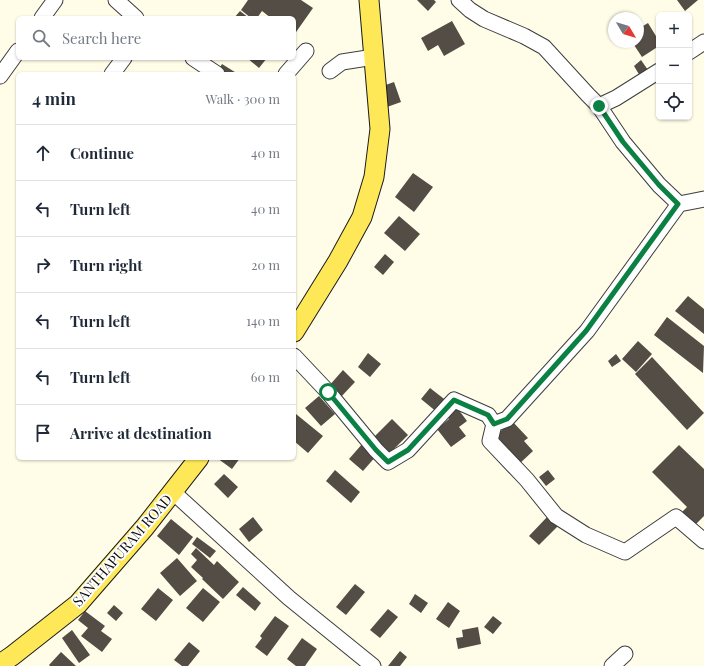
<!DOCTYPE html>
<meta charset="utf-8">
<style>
:root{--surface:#fff;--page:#f6f6f7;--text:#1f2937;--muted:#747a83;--line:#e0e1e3}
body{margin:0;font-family:"Playfair Display",serif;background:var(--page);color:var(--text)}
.controls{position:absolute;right:12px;top:12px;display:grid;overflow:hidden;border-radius:6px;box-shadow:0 1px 3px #0004}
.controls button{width:36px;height:36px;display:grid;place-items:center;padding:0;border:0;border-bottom:1px solid var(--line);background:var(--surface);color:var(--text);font:20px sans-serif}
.compass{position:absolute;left:608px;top:12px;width:36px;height:36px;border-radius:50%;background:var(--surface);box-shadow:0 1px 3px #0004;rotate:128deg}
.stop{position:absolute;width:12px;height:12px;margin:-9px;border:3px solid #0b8043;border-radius:50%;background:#fff}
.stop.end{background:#0b8043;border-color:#fff;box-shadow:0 1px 4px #0008}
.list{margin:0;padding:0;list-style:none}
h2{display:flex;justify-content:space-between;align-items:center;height:52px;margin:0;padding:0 16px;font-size:17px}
h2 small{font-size:13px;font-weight:400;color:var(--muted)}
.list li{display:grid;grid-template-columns:26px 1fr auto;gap:12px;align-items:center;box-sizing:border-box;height:56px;padding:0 16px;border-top:1px solid var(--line)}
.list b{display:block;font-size:15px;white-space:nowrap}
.list em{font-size:13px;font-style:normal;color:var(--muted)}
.icon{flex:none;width:22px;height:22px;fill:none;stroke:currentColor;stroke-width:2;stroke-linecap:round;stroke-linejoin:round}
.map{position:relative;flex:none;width:704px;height:666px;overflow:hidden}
.search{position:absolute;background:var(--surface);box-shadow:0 1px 3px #0004;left:16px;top:16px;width:280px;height:44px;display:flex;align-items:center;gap:10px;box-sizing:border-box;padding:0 14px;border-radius:6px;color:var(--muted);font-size:15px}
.panel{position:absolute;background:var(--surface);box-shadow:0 1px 3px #0004;left:16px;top:72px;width:280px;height:388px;border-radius:6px}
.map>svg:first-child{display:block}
.building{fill:#534d46}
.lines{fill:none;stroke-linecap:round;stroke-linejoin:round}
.minor-casing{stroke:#3d3d3d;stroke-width:17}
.major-casing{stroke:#1b1b1b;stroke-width:21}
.minor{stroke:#fff;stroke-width:15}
.major{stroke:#ffe858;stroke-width:19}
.route{stroke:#0b8043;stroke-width:5}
.labels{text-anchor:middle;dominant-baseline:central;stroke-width:4;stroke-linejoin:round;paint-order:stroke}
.street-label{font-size:14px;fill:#0a0a0a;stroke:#fff}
</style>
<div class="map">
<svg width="704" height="666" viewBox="0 0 704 666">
<rect width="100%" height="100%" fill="#fffde8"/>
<path class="building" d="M248 0H301L313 8 294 35V18H271L262 11 257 18H251L241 10Z
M417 0H434L436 2 428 11Z
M677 0H698L685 11Z
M240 11 249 18H234Z
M452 21 465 44 444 56 438 45 428 51 421 38Z
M648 23 659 41V46L642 57 632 42H638V29Z
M247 58H267L259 68Z
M641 60 648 70 640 76 634 66Z
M222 64 238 74H216Z
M394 82 401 102 387 107 380 87Z
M413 173 433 187 414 212 395 197Z
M399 216 420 234 405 251 384 233Z
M385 254 394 262 383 275 374 267Z
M688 296 704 309V334L675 311Z
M667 317 704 346 703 373 654 335Z
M638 341 652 354 636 372 622 359Z
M368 353 381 364 370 377 358 367Z
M616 354 621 361 612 367 608 361Z
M652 357 704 413 687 430 635 374Z
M343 370 355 382 340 398 328 387Z
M430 388 448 402 438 413 421 399Z
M319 396 335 414 321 426 305 408Z
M455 405 467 421 459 427 466 436 451 447 437 429 449 419 444 413Z
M296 414 323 436 308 453 294 441V417Z
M392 419 408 435 388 455 372 439Z
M512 421 528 438 524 441 533 451 517 466 492 439Z
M363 443 377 455 363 471 349 459Z
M679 445 704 469V516L694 526 681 513 687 507 652 472Z
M217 458H240L232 469Z
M335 470 360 492 351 503 326 481Z
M548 470 555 479 546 486 539 477Z
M224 474 238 487 228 498 214 484Z
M548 516 558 526 539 545 529 536Z
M253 517 263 530 249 542 239 529Z
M171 519 193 537 179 555 157 536Z
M197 537 216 551 210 558 192 544Z
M196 548 214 565 217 561 239 582 223 599 202 579 203 578 191 567 197 560 191 554Z
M177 558 197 581 180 596 160 573Z
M355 584 365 592 346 615 336 607Z
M243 587 261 603 255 611 236 595Z
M158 588 173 600 156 621 141 609Z
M203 588 220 602 203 622 186 608Z
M415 594 428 603 421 613 409 604Z
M448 602 460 611 449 628 436 619Z
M114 605 123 613 116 621 107 613Z
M388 609 398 617 380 638 370 630Z
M85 611 105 626 101 631 112 639 102 652 81 636 88 628 78 620Z
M275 616 289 626 267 656 255 647 262 638 260 636Z
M493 616 502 623 493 634 484 627Z
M478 627 481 644 458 649 456 638 463 637 462 630Z
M72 630 90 655 79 663 62 638Z
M302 638 317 649 305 666H296L287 659Z
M189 642 200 651 188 666H182L174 660Z
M400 651 407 657 400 666H388Z
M61 652 76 666H50L49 665Z"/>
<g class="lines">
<g class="minor-casing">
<path id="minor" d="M116 0 136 18
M459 0 470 10 484 19 524 36 544 47 588 95 599 106 616 98 659 71
M42 18 55 0
M689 52 704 42
M193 58 217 74
M330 71 342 62 374 57
M112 74 124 58
M286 74 306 51
M0 76 18 51
M599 106 623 142 659 185 679 204 704 199
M294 356 328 392 376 450 388 462 408 450 454 400 488 415 494 424 490 441 527 480 556 516 586 535 625 552 676 517 704 541
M494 424 507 419 587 331 679 204
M173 492 289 598 373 666
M612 666 625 654"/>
</g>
<g class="major-casing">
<path id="major" d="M294 332 338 261 362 217 374 177 380 129 369 0
M0 664 12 656 78 604 145 527 199 458"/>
</g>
<use href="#minor" class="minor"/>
<use href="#major" class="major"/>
</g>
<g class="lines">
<path class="route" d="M328 392 376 450 388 462 408 450 454 400 488 415 494 424 507 419 586 331 678 204 659 185 623 142 599 106"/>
</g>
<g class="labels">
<g class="street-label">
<text transform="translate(122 550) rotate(-49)">SANTHAPURAM ROAD</text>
</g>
</g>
</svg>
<div class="controls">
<button>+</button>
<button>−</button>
<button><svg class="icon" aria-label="locate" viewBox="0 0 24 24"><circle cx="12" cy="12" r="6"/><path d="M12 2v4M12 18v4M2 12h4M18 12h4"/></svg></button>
</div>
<svg class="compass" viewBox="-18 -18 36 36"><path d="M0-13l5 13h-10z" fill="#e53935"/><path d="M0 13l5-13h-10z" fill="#747a83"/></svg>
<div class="stop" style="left:328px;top:392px"></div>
<div class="stop end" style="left:599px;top:106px"></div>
<div class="search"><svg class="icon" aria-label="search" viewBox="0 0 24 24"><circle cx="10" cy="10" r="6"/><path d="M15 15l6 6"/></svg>Search here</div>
<section class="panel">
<h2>4 min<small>Walk · 300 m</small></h2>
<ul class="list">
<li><svg class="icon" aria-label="ahead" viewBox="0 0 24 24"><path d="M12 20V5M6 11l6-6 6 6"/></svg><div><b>Continue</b></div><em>40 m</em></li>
<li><svg class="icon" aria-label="left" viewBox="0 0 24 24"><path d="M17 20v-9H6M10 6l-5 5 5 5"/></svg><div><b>Turn left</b></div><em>40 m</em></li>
<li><svg class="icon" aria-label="right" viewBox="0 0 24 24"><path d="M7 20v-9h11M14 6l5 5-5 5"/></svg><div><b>Turn right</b></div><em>20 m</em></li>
<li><svg class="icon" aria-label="left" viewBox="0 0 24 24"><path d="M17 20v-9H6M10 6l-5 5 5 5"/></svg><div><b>Turn left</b></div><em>140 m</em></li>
<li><svg class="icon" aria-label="left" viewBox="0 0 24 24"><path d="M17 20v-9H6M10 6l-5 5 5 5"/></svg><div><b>Turn left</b></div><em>60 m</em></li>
<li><svg class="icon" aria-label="arrive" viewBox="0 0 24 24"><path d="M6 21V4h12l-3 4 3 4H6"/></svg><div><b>Arrive at destination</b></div></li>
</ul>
</section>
</div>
